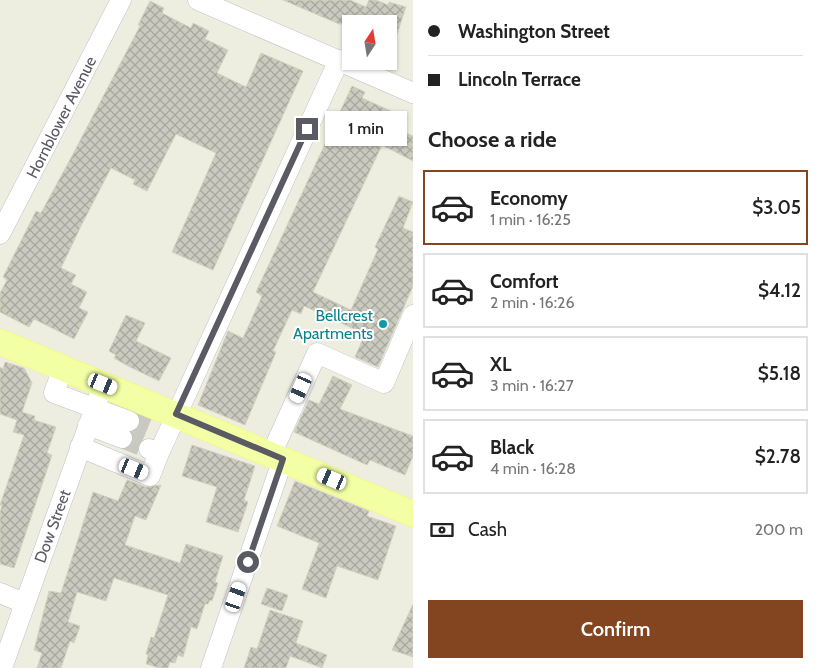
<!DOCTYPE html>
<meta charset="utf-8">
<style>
body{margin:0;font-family:Cabin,sans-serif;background:#f6f6f6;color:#222;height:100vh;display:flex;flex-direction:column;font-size:19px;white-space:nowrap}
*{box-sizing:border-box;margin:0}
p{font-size:16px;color:#767676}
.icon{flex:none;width:28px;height:28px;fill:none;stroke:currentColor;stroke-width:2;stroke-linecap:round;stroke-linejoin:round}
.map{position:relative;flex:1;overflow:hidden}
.panel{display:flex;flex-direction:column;background:#fff;width:405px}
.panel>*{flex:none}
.guide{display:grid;align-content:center;height:110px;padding:0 15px;background:#fff}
.needle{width:32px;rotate:12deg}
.fabs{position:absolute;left:342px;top:15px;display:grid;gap:10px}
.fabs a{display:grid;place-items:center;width:55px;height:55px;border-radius:0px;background:#fff;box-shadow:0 1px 4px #0004;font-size:25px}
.end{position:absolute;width:22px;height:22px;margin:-11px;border:6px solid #595a63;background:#fff;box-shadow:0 0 0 2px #fff}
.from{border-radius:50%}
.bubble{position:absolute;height:35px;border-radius:0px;background:#fff;box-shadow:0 1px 4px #0004;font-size:16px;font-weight:600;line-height:35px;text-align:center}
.car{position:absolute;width:15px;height:30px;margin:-15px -8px;border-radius:6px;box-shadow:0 0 4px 1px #0007;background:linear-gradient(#fff 24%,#345 0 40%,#fff 0 76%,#345 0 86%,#fff 0)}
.guide b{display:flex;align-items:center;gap:18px;height:48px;font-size:19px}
.guide b+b{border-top:1px solid #e0e0e0}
.guide i{width:12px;height:12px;background:#222}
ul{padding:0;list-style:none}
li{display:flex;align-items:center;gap:15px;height:75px;margin:0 10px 8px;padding:0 5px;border:2px solid #e0e0e0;border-radius:0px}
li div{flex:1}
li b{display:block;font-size:19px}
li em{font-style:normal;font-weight:600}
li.current{border-color:#824520}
li>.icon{width:45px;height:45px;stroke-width:1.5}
h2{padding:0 15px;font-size:22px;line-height:60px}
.pay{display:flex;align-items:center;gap:12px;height:55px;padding:0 15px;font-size:19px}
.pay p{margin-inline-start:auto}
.action{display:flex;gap:10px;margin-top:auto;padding:10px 15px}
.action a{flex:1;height:58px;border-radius:0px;background:#824520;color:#fff;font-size:20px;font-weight:600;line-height:58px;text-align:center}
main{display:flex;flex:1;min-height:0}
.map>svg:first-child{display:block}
.building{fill:url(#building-cross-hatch);stroke:#d3d3be}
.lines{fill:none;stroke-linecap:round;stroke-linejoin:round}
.minor-tunnel{stroke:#c8c9c1;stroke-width:20;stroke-dasharray:20 10;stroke-linecap:butt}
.minor-casing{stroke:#bfc0c8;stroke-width:21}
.major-casing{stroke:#f9fd4a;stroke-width:26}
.minor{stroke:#fff;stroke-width:20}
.major{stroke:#f2ffa4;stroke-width:25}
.route{stroke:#595a63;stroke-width:6}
.culture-dot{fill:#0f9aa8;stroke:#fff;stroke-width:2}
.labels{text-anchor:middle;stroke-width:4;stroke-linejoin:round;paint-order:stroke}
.street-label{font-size:16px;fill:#595a63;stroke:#fff}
.culture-label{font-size:16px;fill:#0d838f;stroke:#fff;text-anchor:end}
</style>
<main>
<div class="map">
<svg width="413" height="668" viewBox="0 0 413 668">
<defs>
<pattern id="building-cross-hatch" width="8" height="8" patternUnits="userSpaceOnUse" patternTransform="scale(1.25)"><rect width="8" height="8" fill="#cbcabf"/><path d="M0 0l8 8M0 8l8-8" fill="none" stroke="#a8a79f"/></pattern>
</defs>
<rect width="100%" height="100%" fill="#edeee0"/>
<path class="building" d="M283 0H350L366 7 369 0H376L388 5 389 2 406 7 391 52H389V24H339Z
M150 1 164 8 162 13 191 28 193 23 209 31 205 39 228 50 217 73 246 87 261 53 303 71 213 270 172 252 216 153 176 134 147 191 133 184 135 180 111 168 82 224 61 268 76 275 71 284 87 292 79 308 88 312 74 339 34 319 29 327 0 312V293L7 280 3 277 36 211 41 213 72 156 140 26 138 25Z
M352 86 365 92 362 98 391 111 385 124 413 136V161L382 145 313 292 351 310 378 249 375 247 399 196 413 202 403 228 413 232V286L378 367 355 357 365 334 304 306 301 314 292 310 273 351 276 352 245 425 198 405 228 331 243 338 262 296 256 292Z
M126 315 145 323 136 341 171 358 159 381 128 366 114 358 116 355 109 351Z
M5 362 24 368 32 383 22 412 35 416 34 420 56 427 47 453 52 455 14 568 0 564V512L2 506 0 505 24 435 13 432 17 420 0 414V367L3 369Z
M333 376 352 385 340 409 413 436V456L405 475 370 460 367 465 294 432 309 400 319 404Z
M192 445 255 466 244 500 248 502 238 532 206 522 217 487 182 476Z
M127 480 146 487 161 485 146 520 135 516 125 545 180 563 186 544 223 556 215 582 218 583 212 601 210 600 208 604H205L197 629 191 627 183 657 178 655 175 663 170 662 168 668H160L146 664 148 655 146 654 151 637 154 638 168 595 114 578 106 601 77 592 68 622 80 626 74 643 70 641 61 668H37L42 653 34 650 49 591 61 593 93 492 118 501Z
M295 481 369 511 367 516 396 526 378 580 337 566 326 598 302 589 319 543 277 526Z
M267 588 288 595 282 611 261 604Z
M413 604V657L392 650Z
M270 610 303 621 296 643 327 655 322 668 290 656 286 668H244L251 647 257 649Z"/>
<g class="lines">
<path class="minor-tunnel" d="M129 421 156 432
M122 438 149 449"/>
<g class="minor-casing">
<path id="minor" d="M198 0 413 93
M0 234 121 0
M63 368 54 393 129 421
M88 425 122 438
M80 447 150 476 159 453
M149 449 159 453 339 60
M271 455 317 353 384 383 413 315
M0 593 24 603
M2 668 103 385
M211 668 283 459"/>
</g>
<g class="major-casing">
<path id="major" d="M0 342 413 514"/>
</g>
<use href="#minor" class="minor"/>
<use href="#major" class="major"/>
</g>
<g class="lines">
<path class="route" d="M248 562 283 459 176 414 307 129"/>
</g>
<circle class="culture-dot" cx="383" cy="324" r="5"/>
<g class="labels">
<g class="street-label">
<text transform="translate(61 117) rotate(-63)" y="6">Hornblower Avenue</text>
<text transform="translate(52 526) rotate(-70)" y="6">Dow Street</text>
</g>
<g class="culture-label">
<text x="373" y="321">Bellcrest<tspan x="373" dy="18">Apartments</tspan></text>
</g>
</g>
</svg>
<div class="fabs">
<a><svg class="needle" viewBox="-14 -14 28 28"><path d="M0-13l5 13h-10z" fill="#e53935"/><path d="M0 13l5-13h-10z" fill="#767676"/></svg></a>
</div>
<i class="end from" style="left:248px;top:562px"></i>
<i class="end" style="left:307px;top:129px"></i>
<div class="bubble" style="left:325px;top:111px;width:82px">1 min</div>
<i class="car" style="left:103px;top:384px;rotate:112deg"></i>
<i class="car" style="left:301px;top:388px;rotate:204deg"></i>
<i class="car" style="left:134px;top:469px;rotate:112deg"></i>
<i class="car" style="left:332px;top:479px;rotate:293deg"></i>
<i class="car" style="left:236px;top:597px;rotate:19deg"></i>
</div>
<section class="panel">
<div class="guide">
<b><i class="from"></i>Washington Street</b>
<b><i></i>Lincoln Terrace</b>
</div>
<h2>Choose a ride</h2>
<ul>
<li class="current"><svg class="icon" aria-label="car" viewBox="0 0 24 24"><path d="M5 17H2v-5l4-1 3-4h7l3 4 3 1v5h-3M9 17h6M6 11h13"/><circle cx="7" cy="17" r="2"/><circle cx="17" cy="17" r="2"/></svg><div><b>Economy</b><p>1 min · 16:25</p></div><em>$3.05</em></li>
<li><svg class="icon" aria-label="car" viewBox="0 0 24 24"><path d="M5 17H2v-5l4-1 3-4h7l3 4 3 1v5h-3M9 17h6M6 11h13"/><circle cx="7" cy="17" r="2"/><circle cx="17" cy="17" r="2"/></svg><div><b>Comfort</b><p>2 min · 16:26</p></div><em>$4.12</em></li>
<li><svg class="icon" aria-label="car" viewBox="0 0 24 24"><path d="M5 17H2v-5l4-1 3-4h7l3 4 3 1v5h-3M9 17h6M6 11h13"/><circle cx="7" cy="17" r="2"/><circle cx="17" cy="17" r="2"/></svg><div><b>XL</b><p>3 min · 16:27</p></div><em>$5.18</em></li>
<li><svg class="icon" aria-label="car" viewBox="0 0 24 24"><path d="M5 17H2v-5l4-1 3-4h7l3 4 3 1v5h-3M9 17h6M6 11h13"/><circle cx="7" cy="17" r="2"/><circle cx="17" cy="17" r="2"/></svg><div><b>Black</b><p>4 min · 16:28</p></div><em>$2.78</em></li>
</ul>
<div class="pay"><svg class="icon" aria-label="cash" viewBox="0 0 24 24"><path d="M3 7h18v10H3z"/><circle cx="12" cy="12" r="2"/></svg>Cash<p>200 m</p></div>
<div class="action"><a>Confirm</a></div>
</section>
</main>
